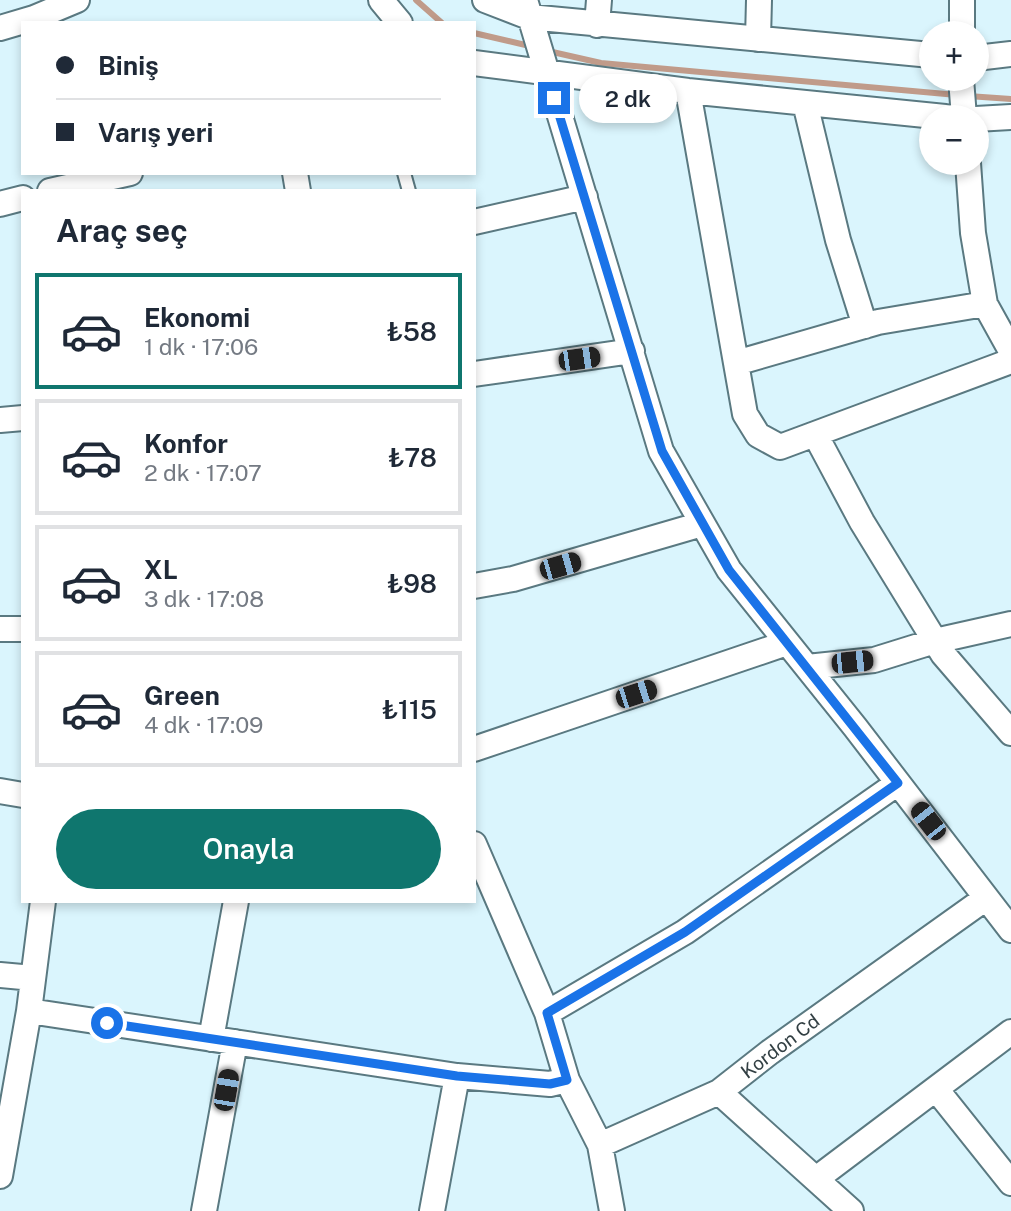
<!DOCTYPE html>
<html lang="tr">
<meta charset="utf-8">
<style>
body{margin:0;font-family:"Public Sans",sans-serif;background:#f2f2f3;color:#1f2937;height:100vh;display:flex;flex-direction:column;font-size:26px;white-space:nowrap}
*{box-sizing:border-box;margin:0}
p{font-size:23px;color:#747a83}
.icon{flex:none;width:38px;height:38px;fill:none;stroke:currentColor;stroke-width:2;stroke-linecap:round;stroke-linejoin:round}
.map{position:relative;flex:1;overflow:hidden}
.details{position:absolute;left:21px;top:189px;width:455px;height:714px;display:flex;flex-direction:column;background:#fff;border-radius:0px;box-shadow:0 4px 10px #0003}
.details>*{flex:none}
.guide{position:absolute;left:21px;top:21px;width:455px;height:154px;border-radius:0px;box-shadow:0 4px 10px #0003;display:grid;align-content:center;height:154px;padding:0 35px;background:#fff}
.buttons{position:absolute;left:919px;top:21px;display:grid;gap:14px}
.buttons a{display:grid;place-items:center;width:70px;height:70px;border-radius:50%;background:#fff;box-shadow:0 4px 10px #0003;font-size:35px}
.end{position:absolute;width:32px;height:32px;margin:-16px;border:9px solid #1a73e8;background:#fff;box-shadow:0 0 0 4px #fff}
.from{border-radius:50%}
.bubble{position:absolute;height:49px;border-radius:24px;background:#fff;box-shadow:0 4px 10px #0003;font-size:23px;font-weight:600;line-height:49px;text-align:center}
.car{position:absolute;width:21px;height:42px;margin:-21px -10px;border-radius:9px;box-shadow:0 0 5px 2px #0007;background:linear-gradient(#222 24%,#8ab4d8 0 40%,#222 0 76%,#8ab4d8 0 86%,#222 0)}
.guide b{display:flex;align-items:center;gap:24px;height:66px;font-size:26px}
.guide b+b{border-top:2px solid #e0e1e3}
.guide i{width:18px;height:18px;background:#1f2937}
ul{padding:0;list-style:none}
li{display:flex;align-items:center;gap:21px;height:116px;margin:0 14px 10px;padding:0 21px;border:4px solid #e0e1e3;border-radius:0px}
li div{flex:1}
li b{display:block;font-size:26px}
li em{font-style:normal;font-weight:600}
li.current{border-color:#0f766e}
li>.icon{width:63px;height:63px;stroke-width:1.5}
h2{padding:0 35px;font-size:32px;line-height:84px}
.action{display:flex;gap:14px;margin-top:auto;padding:14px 35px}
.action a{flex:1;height:80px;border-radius:42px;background:#0f766e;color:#fff;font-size:28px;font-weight:600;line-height:80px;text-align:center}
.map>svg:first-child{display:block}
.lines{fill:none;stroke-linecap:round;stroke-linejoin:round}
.stream{stroke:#c09b8a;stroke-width:6}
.service-casing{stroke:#5a7981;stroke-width:16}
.minor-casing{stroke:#5a7981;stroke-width:28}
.service{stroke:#fff;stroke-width:12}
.minor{stroke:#fff;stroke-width:24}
.route{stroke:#1a73e8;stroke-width:9}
.labels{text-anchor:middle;stroke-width:7;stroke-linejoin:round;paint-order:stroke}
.street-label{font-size:19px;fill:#323f43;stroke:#fff}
</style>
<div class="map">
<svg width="1011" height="1211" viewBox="0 0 1011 1211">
<rect width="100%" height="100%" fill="#daf5fd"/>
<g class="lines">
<path class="stream" d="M416 0 442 23
M474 33 534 47
M548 51 601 63 957 95
M968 96 1011 99"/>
<g class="service-casing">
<path id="service" d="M404 173 409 191"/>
</g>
<g class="minor-casing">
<path id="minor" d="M381 0 400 23
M485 0 529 17 931 55
M525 0 661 451 729 570 855 727 1011 930
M597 25 599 0
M0 28 34 18 77 0
M962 33V0
M758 39 759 0
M976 58 1011 54
M474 63 688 91 945 117
M961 79 964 117
M688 91 745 414 758 435 780 447 1011 361
M805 103 838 240 865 326
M976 119 1011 117
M968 163 973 233 985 304 1011 351
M295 173 298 191
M50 191 130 173
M0 204 23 198
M474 222 585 197
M736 363 878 322 985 304
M474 374 632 351
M0 420 23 418
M815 434 862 522 943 654 1011 733
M474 586 513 579 702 524
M0 629H23
M807 667 874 660 935 641 1011 624
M474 749 787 643
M0 791 23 795
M474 844 547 1013 567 1080 600 1145 612 1211
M0 975 33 978
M29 1011 457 1076 550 1084 567 1080
M547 1013 685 932 898 783
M211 1039 236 901
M936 1089 1011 1183
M600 1145 719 1092
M0 1176 29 1011 43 901
M816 1179 1011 1032
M204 1211 235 1042
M432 1211 457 1076
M851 1211 719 1092 770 1052 986 898"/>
</g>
<use href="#service" class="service"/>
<use href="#minor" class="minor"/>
</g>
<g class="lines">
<path class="route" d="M107 1023 457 1076 550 1084 567 1080 547 1013 685 932 898 783 729 570 662 451 554 98"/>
</g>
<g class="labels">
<g class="street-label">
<text transform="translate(780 1046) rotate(-37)" y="7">Kordon Cd</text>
</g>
</g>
</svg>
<div class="buttons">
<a>+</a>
<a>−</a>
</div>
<i class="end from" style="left:107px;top:1023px"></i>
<i class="end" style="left:554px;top:98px"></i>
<div class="bubble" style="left:579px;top:74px;width:98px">2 dk</div>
<i class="car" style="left:579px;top:359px;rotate:82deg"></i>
<i class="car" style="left:560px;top:566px;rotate:74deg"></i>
<i class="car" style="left:852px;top:662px;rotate:84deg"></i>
<i class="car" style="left:636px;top:694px;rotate:72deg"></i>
<i class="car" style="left:928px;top:821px;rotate:322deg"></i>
<i class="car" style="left:226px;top:1090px;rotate:10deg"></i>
<div class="guide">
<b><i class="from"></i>Biniş</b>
<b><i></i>Varış yeri</b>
</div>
<section class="details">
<h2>Araç seç</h2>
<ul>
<li class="current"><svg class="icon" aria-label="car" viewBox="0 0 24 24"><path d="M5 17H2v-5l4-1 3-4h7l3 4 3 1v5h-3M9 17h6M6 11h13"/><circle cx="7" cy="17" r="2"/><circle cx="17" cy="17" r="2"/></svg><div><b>Ekonomi</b><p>1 dk · 17:06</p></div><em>₺58</em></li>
<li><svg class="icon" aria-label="car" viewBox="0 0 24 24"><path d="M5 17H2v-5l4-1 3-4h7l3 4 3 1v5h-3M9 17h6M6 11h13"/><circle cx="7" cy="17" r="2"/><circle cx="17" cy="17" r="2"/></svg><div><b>Konfor</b><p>2 dk · 17:07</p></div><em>₺78</em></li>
<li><svg class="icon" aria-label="car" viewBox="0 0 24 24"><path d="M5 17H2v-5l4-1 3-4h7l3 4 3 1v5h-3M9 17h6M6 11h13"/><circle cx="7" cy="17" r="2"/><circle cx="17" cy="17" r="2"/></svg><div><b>XL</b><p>3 dk · 17:08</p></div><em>₺98</em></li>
<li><svg class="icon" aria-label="car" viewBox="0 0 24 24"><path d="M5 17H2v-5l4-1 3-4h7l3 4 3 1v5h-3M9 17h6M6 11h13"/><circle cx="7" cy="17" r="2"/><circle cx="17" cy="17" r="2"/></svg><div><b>Green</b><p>4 dk · 17:09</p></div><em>₺115</em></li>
</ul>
<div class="action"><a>Onayla</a></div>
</section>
</div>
